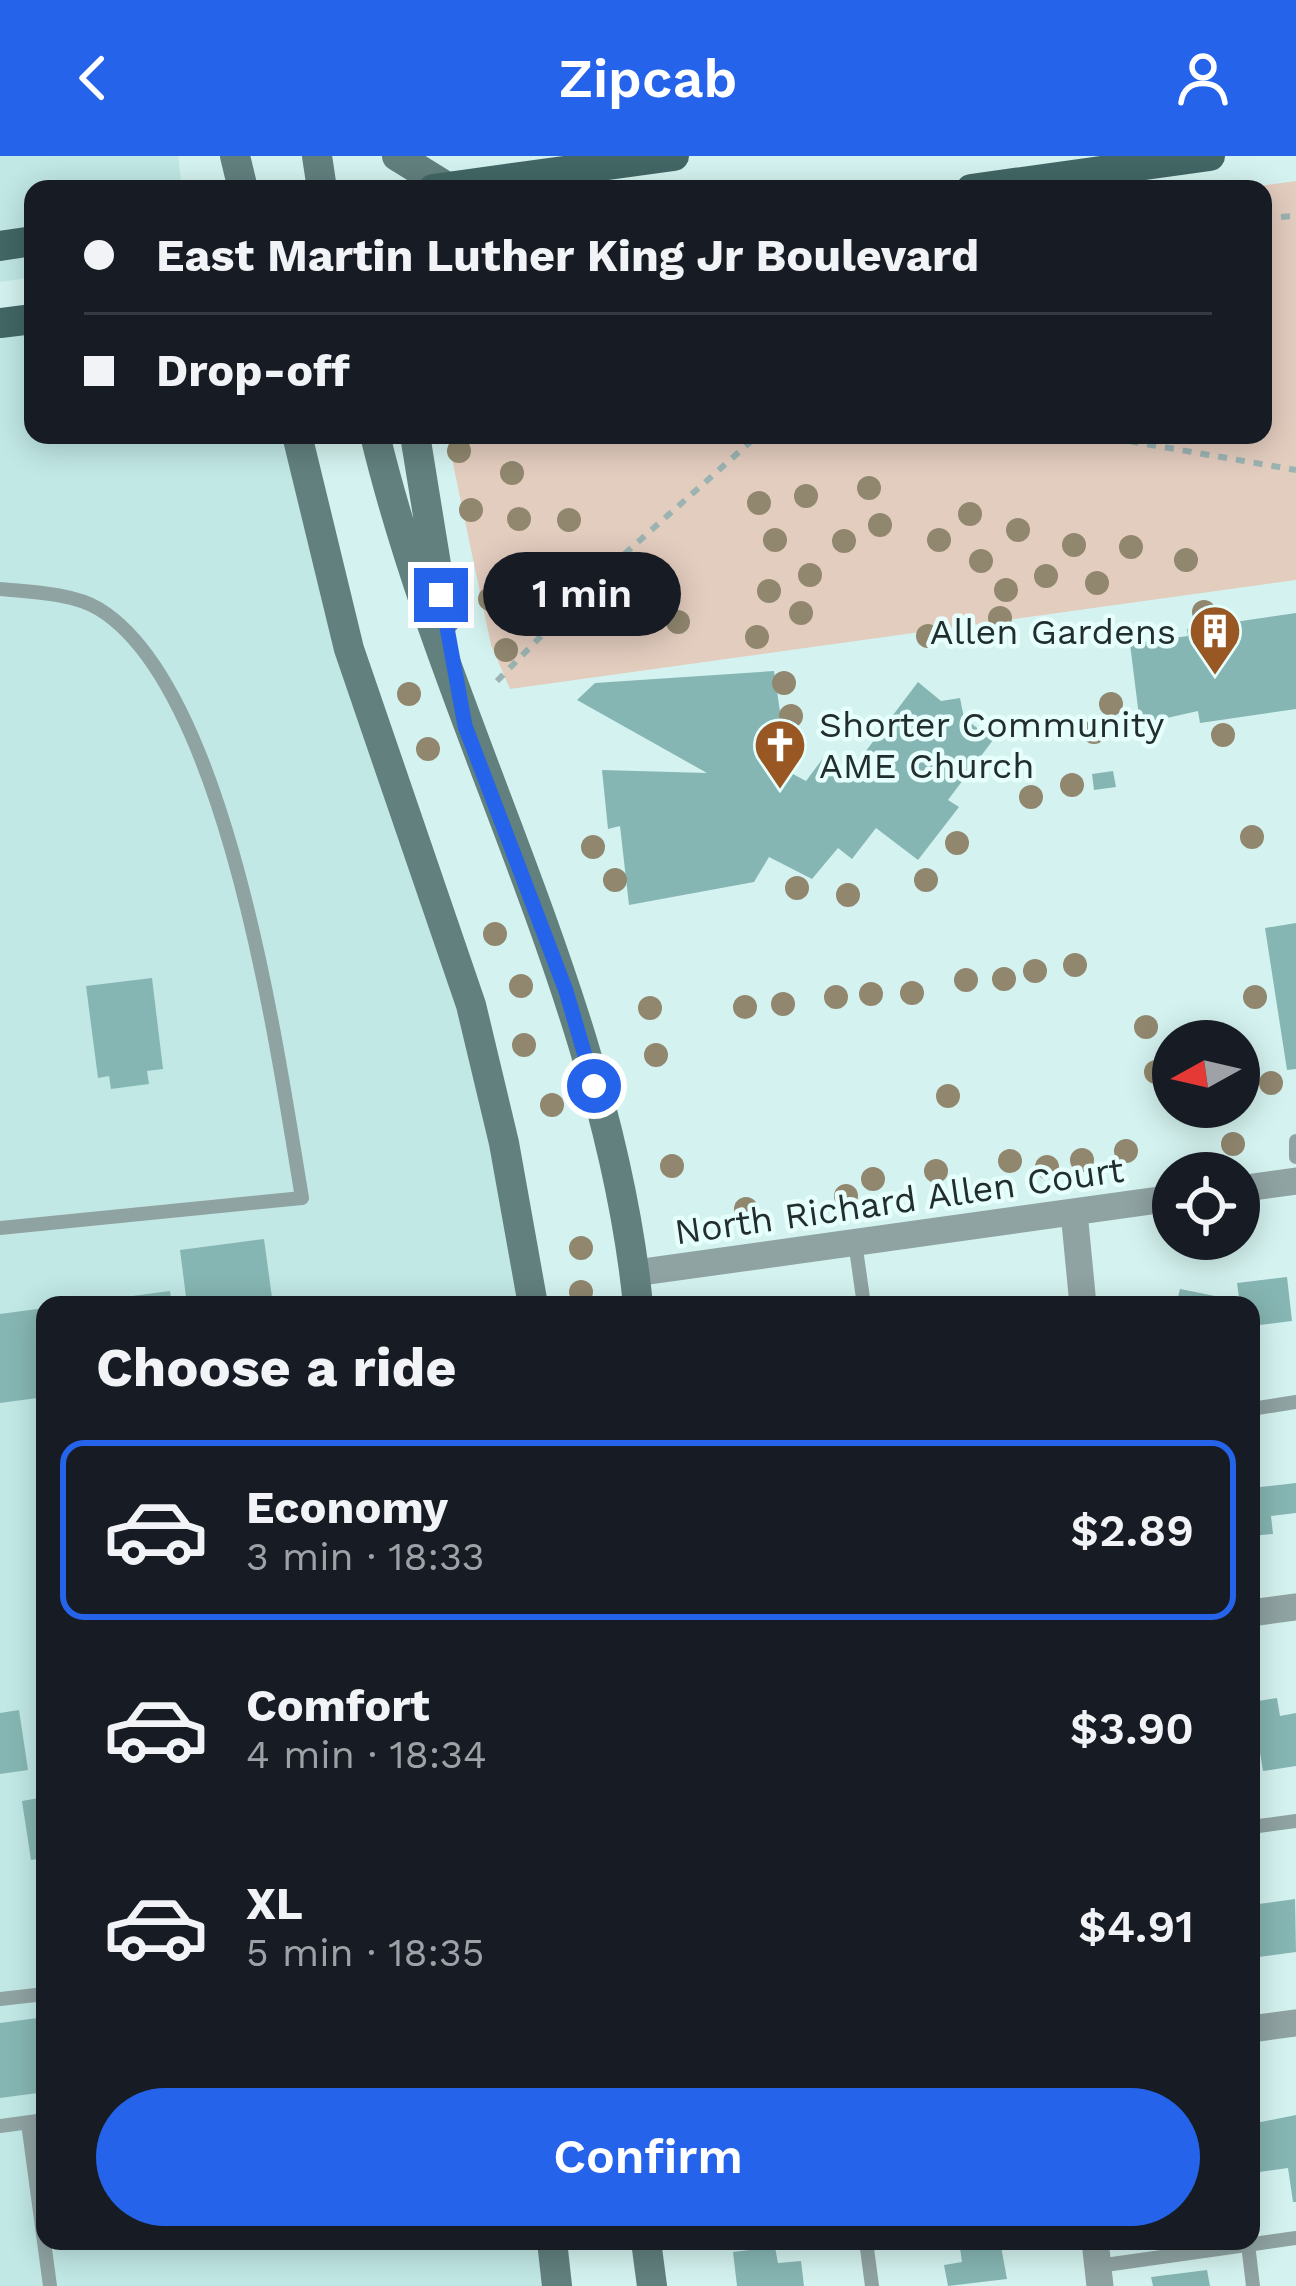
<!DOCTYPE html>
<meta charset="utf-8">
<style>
body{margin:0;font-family:"Work Sans",sans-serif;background:#20242c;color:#f1f3f6;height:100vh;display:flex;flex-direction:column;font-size:45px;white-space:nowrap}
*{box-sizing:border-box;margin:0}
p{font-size:39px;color:#9ea1a6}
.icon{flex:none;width:66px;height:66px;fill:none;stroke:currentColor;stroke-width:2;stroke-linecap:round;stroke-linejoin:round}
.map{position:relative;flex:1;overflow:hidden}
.details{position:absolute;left:36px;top:1140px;width:1224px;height:954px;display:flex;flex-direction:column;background:#171b24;border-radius:24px;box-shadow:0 6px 30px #0003}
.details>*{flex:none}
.guide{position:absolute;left:24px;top:24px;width:1248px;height:264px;border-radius:24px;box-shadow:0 6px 30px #0003;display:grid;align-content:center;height:264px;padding:0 60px;background:#171b24}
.needle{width:78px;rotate:262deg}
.fabs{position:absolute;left:1152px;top:864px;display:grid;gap:24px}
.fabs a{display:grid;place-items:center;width:108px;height:108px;border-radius:50%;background:#171b24;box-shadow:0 6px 30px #0003;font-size:60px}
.end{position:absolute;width:54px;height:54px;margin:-27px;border:15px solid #2563eb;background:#fff;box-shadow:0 0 0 6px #fff}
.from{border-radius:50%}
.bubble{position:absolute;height:84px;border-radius:42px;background:#171b24;box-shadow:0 6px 30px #0003;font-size:39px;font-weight:600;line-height:84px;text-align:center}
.guide b{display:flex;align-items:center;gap:42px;height:114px;font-size:45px}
.guide b+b{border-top:3px solid #363941}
.guide i{width:30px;height:30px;background:#f1f3f6}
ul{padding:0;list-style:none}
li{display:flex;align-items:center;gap:36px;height:180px;margin:0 24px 18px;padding:0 36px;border:6px solid transparent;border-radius:24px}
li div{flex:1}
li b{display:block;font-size:45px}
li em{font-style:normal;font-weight:600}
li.active{border-color:#2563eb}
li>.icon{width:108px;height:108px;stroke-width:1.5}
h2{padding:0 60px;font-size:54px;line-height:144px}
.primary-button{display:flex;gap:24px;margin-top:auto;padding:24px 60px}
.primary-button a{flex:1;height:138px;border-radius:72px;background:#2563eb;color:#fff;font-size:48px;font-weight:600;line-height:138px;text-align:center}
header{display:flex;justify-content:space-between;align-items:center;height:156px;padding:0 60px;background:#2563eb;color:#fff;font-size:54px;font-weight:600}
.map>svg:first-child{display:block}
.built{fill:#c1e8e5}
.green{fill:#e3cdbf}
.building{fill:#86b6b3}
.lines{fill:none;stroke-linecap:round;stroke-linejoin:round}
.path{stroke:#9bb4b2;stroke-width:6;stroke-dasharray:9 9;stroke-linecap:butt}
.service{stroke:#8fa3a2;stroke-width:14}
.minor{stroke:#8fa3a2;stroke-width:27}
.secondary{stroke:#62807e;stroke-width:30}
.primary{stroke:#426765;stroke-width:30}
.tree{fill:#91876f}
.route{stroke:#2563eb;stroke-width:15}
.labels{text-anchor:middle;stroke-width:9;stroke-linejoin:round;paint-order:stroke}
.poi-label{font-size:36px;fill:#222e2d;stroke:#e6fffd;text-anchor:end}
.street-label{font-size:36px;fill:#222e2d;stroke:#e6fffd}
</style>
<header><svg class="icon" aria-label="back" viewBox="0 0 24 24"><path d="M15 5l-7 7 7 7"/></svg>Zipcab<svg class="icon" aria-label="person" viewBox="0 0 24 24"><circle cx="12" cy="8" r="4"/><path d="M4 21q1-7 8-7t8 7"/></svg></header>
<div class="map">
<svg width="1296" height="2130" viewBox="0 0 1296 2130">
<rect width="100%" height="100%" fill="#d4f3f0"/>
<path class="built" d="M0 0H178L182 33H33V121L0 126Z
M33 163V279H297L413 671 533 1149H45V2085H552L557 2130H0V167Z"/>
<path class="green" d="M1296 25V424L510 533 491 489 447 279H1263V33H1237Z"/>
<path class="building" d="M1296 457V553L1200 567 1198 555 1140 568 1130 488 1188 480 1187 473Z
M774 515 789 616 806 625 824 601 847 620 918 526 941 545 960 542 964 562 993 584 948 644 959 651 918 704 876 672 852 703 838 692 812 723 769 701 754 726 629 749 620 670 608 673 602 614 707 617 577 544 595 527Z
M1113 615 1116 631 1094 634 1092 618Z
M1296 767V913L1287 914 1265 772Z
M152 822 163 913 147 915 149 928 111 933 109 920 98 922 86 830Z
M264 1083 273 1149H187L180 1094Z
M1287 1121 1292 1165 1251 1170V1149H1240L1237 1127Z
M1180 1133 1220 1141 1219 1149H1176Z
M170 1135 172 1149H87V1146Z
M45 1152V1241L0 1247V1158Z
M1296 1327V1357L1271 1360 1273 1378 1251 1380V1332Z
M1277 1542 1280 1560 1296 1557V1610L1263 1615 1252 1546Z
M19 1554 28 1614 0 1618V1557Z
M45 1641V1702L31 1704 22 1645Z
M1295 1743 1296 1796 1251 1802V1749Z
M45 1861V1936L0 1942V1867Z
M1296 1959V2046H1293L1288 2012 1251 2017V1968Z
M959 2085H1000L1007 2123 948 2130 944 2109 962 2106Z
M775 2091 778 2107 801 2105 804 2130H737L733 2096Z
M1207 2114 1210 2130H1153L1151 2121Z"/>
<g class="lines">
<path class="path" d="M1263 62 1296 60
M1094 279 1296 314
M497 525 601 419 758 279"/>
<path class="service" d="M0 433C30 436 72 437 99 453 228 532 278 899 302 1042L0 1072
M1296 985V1001
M855 1086 864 1149
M1251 1253 1296 1246
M1251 1671 1296 1665
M0 1843 45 1838
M28 1967 50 2130
M0 1970 45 1964
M866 2085 872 2130
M1248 2088 1253 2130
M1098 2110 1296 2082"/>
<path class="minor" d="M1239 1033 1296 1025
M1074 1056 1083 1149
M635 1117 1173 1042
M1251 1457 1296 1451
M1251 1873 1296 1867
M1095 2085 1100 2130"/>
<path class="secondary" d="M235 0 243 33
M317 0 322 33
M397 0 447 31
M297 279 349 493 471 849 504 987 533 1149
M375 279C446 573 608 845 638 1149
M415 279 445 464
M552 2085 557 2130
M646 2085 652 2130"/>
<path class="primary" d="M433 33 674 0
M971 33 1210 0
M0 90 33 85
M0 167 33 163"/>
</g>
<g class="tree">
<circle cx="459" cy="295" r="12"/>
<circle cx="512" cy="317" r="12"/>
<circle cx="869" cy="332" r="12"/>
<circle cx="806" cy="340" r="12"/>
<circle cx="759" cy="347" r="12"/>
<circle cx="471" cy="354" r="12"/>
<circle cx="970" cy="358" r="12"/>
<circle cx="519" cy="363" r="12"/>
<circle cx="569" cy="364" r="12"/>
<circle cx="880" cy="369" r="12"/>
<circle cx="1018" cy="374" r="12"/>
<circle cx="775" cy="384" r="12"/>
<circle cx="939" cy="384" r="12"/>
<circle cx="844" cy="385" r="12"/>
<circle cx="1074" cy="389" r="12"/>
<circle cx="1131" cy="391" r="12"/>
<circle cx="1186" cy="404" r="12"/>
<circle cx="981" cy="405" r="12"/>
<circle cx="810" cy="419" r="12"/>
<circle cx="1046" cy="420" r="12"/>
<circle cx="1097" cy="427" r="12"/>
<circle cx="1006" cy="434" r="12"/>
<circle cx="769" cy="435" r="12"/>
<circle cx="645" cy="442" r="12"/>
<circle cx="490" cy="443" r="12"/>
<circle cx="535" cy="449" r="12"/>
<circle cx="1204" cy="456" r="12"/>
<circle cx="801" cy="457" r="12"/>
<circle cx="1000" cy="462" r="12"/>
<circle cx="678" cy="466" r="12"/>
<circle cx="928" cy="480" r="12"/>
<circle cx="757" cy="481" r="12"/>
<circle cx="506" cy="494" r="12"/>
<circle cx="784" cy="527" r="12"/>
<circle cx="409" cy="538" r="12"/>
<circle cx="1111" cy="548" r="12"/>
<circle cx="791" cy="560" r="12"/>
<circle cx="1094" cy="576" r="12"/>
<circle cx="1223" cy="579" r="12"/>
<circle cx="428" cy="593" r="12"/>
<circle cx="1072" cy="629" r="12"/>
<circle cx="1031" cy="641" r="12"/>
<circle cx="1252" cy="681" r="12"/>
<circle cx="957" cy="687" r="12"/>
<circle cx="593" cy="691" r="12"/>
<circle cx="615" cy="724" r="12"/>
<circle cx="926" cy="724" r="12"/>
<circle cx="797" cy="732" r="12"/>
<circle cx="848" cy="739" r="12"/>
<circle cx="495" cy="778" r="12"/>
<circle cx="1075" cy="809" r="12"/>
<circle cx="1035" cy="815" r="12"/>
<circle cx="1004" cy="823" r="12"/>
<circle cx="966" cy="824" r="12"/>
<circle cx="521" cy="830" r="12"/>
<circle cx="912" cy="837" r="12"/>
<circle cx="871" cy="838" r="12"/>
<circle cx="836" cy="841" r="12"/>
<circle cx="1255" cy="841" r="12"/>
<circle cx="783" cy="848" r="12"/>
<circle cx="745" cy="851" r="12"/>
<circle cx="650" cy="852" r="12"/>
<circle cx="1146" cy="871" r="12"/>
<circle cx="524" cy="889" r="12"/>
<circle cx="656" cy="899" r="12"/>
<circle cx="1156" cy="916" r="12"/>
<circle cx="1271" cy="927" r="12"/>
<circle cx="948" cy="940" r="12"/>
<circle cx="552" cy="949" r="12"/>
<circle cx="1233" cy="988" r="12"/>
<circle cx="1126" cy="995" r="12"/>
<circle cx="1082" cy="1004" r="12"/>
<circle cx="1010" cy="1005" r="12"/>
<circle cx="672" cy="1010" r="12"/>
<circle cx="1047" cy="1011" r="12"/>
<circle cx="936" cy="1015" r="12"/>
<circle cx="873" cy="1023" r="12"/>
<circle cx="846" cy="1040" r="12"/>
<circle cx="746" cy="1053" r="12"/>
<circle cx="581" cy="1092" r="12"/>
<circle cx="581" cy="1136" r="12"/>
</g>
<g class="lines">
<path class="route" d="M441 439 465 570 566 835 594 930"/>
</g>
<defs>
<g id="building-pin" transform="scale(2.7)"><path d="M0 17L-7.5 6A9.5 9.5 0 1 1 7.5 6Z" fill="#995823" stroke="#e6fffd"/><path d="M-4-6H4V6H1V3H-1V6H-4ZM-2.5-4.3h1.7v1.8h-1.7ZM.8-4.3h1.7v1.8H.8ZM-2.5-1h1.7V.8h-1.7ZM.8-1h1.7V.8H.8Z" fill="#fff"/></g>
<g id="church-pin" transform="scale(2.7)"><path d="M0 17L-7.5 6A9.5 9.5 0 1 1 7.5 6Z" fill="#995823" stroke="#e6fffd"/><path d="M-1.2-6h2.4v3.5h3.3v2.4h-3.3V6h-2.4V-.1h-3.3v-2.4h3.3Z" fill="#fff"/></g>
</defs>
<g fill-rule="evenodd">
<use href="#building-pin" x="1215" y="475"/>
<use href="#church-pin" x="780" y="589"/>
</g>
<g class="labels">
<g class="poi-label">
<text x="1176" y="488">Allen Gardens</text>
<text x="819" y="581" text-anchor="start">Shorter Community<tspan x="819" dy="41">AME Church</tspan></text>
</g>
<g class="street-label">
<text transform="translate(899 1044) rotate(-8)" y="13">North Richard Allen Court</text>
</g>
</g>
</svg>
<div class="fabs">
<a><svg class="needle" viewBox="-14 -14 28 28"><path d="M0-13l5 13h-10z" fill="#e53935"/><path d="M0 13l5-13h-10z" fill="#9ea1a6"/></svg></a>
<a><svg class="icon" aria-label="locate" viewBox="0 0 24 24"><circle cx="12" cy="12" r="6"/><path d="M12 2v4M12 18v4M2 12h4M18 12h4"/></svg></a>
</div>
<i class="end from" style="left:594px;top:930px"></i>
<i class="end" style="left:441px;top:439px"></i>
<div class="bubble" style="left:483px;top:396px;width:198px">1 min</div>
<div class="guide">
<b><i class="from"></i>East Martin Luther King Jr Boulevard</b>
<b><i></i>Drop-off</b>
</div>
<section class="details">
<h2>Choose a ride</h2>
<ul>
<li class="active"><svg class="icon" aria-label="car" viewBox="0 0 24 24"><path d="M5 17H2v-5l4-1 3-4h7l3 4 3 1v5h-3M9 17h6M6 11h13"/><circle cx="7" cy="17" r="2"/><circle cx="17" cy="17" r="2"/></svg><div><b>Economy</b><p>3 min · 18:33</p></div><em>$2.89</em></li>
<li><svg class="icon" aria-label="car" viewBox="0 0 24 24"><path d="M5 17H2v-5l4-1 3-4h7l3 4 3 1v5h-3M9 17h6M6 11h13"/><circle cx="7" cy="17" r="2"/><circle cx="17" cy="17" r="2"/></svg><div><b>Comfort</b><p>4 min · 18:34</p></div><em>$3.90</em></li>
<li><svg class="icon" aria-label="car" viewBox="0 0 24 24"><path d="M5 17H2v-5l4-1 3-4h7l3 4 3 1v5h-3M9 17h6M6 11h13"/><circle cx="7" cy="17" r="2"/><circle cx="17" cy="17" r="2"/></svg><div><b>XL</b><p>5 min · 18:35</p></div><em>$4.91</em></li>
</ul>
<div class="primary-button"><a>Confirm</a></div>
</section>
</div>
